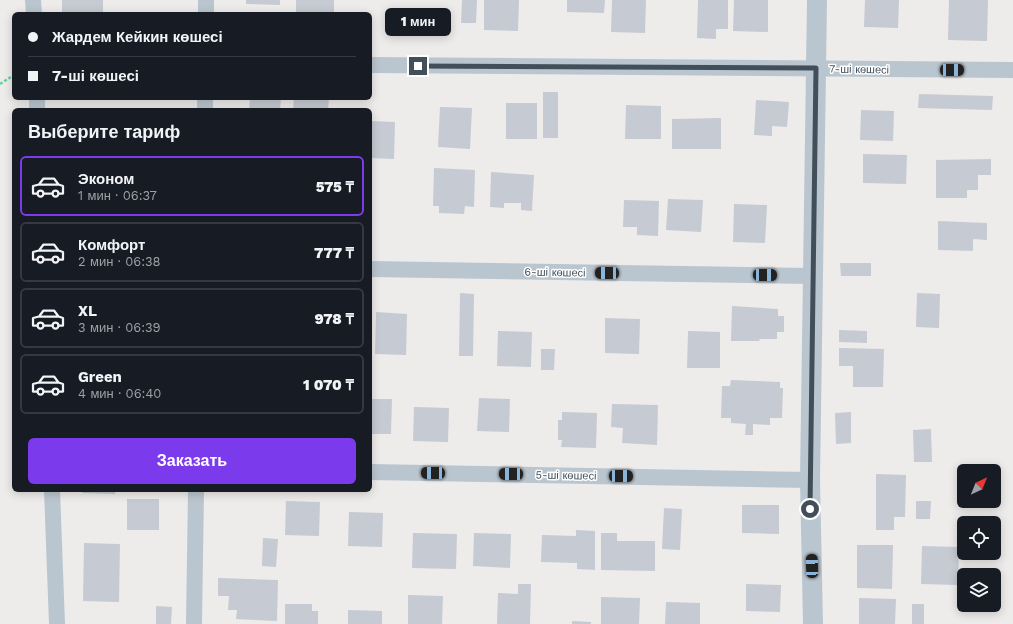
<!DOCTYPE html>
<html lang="ru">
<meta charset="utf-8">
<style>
body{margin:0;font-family:"Work Sans",sans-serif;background:#242831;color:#f1f3f6;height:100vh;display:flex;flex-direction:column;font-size:15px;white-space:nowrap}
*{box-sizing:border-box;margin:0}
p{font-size:13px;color:#9ea1a6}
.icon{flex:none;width:22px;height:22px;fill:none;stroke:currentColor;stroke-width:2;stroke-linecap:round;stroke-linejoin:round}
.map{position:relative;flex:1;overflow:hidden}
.drawer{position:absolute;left:12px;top:108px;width:360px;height:384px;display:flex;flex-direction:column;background:#171b24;border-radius:6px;box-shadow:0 2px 10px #0003}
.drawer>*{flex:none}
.guide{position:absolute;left:12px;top:12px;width:360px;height:88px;border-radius:6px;box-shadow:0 2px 10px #0003;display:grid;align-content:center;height:88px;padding:0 16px;background:#171b24}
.needle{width:26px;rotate:43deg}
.controls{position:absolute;left:957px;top:464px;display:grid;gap:8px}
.controls a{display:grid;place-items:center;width:44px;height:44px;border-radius:6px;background:#171b24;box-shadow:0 2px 10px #0003;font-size:20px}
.end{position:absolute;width:18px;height:18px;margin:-9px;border:5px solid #424f5a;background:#fff;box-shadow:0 0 0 2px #fff}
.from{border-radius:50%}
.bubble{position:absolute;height:28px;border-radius:6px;background:#171b24;box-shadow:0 2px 10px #0003;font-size:13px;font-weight:800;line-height:28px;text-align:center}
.car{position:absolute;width:12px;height:24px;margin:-12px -6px;border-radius:5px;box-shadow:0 0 3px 1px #0007;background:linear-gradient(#222 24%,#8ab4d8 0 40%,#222 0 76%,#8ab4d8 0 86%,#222 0)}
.guide b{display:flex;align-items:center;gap:14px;height:38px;font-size:15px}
.guide b+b{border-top:1px solid #363941}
.guide i{width:10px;height:10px;background:#f1f3f6}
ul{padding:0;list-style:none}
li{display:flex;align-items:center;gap:12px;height:60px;margin:0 8px 6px;padding:0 8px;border:2px solid #363941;border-radius:6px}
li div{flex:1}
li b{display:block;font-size:15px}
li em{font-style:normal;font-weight:800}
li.selected{border-color:#7c3aed}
li>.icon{width:36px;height:36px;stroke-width:1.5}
h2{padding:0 16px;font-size:18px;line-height:48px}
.primary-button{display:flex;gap:8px;margin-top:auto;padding:8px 16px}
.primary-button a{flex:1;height:46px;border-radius:6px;background:#7c3aed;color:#fff;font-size:16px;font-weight:800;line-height:46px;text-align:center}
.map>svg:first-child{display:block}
.building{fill:#c6cad2}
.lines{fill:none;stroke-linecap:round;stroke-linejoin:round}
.path{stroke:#69d29d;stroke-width:2.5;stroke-dasharray:3 2;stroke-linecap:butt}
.minor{stroke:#bac6cf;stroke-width:16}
.tertiary{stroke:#bac6cf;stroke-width:20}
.route{stroke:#424f5a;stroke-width:5}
.labels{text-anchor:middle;stroke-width:3;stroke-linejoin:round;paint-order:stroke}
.street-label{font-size:11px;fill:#424f5a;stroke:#fff}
</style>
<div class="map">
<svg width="1013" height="624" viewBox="0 0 1013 624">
<rect width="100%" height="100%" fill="#eeebeb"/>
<path class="building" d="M62 0H103V14H62Z
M246 0H280V5L246 4Z
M296 0H334V14H296Z
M462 0H477L476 23H461Z
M484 0H519L518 31 484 30Z
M567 0H605L604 13 567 12Z
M612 0H646L645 33 611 32Z
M698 0H728V29H716V39L697 38Z
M734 0H768V32L733 31Z
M865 0H899L898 28 864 27Z
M949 0H988L987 41 948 40Z
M543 92H558V138H543Z
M919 94 993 96 992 110 918 108Z
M250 98H281L280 110H249Z
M294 98H329L328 110H293Z
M756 100 789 102 787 127 772 126V136L754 135Z
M506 103H537V139H506Z
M626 105 661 106V139H625Z
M440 107 472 108 470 149 438 147Z
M861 110 894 111 893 141 860 140Z
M721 118V149H672V119Z
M370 121 395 122 394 159 370 158Z
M863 154 907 155 906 184 863 183Z
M991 159V175H978V190H967V198H936V160Z
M434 168 475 170 474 207 465 206 464 214 439 213V206H433Z
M491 172 534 175 532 211 521 210V203H504V208L490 207Z
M668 199 703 200 701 232 666 230Z
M624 200 659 201 658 236 637 235V227H623Z
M734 204 767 205 765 243 733 242Z
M938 221 987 223V240L973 239V251L938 250Z
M840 263H871V276H841Z
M460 293 474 294 473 356H459Z
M917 293 940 294 939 328 916 327Z
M732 306 778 309V316H784V332H777V339H759L760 341H731Z
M376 312 407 314 406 355 375 354Z
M605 318 640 319 639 354 605 353Z
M839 330 867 331V343L839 342Z
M498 331 532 332 531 367 497 366Z
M688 331 720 332V368H687Z
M839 348 884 349 883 387H853V366H839Z
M541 349H555L554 370H541Z
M731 380 780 382V388H783L782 418H770V425L753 424V435H745L746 424 731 423V418H721L722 386H730Z
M479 398 510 399 509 432 477 431Z
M370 399H392L391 434H370Z
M612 404 658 405 657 445 622 443 623 428 611 427Z
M414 407 449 408 448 442 413 441Z
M562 412 597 413 596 448 561 447 562 440H558V420H562Z
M851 412V443L836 444 835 413Z
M931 429 932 462H914L913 430Z
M876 474 906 475 905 517H894V530H876Z
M82 490H115V494L82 493Z
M127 499H159V530H127Z
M286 501 320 502 319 536 285 535Z
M916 501H931L930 519H916Z
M742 505H779V534L742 533Z
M664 508 682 509 680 550 662 549Z
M349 512 383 513 382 547 348 546Z
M576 530 595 531V570L577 569V563L541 562 542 535 576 536Z
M413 533 457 534 456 569 412 568Z
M474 533 511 534 510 568 473 566Z
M601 533H617V541H655V571L601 570Z
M263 538 278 539 276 567 262 566Z
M84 543 120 544 119 602 83 601Z
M857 545H893L892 589 857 588Z
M922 546 959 547 958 585 921 584Z
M218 578 278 580 277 621 236 619 237 610H228L229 596H218Z
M518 584H531L530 624H497L498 593 518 594Z
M746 584 781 585 780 612 746 611Z
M408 595 443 596 442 624H408Z
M601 597 640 598 639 624H601Z
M859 598 896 599 895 624H859Z
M666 602 700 603V624H665Z
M285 604H312V611H318V624H285Z
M912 604H924V624H912Z
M156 606 172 607 171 624H156Z
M348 610 382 611V624H348Z
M572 621 591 622V624H572Z"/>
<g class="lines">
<path class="path" d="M0 84 14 75"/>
<path class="minor" d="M33 0 34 14
M206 14V0
M370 65 1013 70
M37 98V110
M205 110V98
M370 269 813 276
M370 472 810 480
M52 490 57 624
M194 624 196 490"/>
<path class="tertiary" d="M813 624 810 480 817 0"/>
</g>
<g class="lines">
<path class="route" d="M418 66 816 68 810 509"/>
</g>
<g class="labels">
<g class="street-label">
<text transform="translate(859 69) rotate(1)" y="4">7-ші көшесі</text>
<text transform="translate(555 272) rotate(1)" y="4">6-ші көшесі</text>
<text transform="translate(566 475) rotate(1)" y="4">5-ші көшесі</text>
</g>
</g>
</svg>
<div class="controls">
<a><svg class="needle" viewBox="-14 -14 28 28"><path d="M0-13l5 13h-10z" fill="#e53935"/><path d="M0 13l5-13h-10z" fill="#9ea1a6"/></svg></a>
<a><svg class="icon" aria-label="locate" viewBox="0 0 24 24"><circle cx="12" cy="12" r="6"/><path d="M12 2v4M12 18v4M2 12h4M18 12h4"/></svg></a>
<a><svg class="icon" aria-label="layers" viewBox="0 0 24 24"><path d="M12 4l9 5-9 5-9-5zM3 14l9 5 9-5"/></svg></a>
</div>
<i class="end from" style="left:810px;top:509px"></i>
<i class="end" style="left:418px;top:66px"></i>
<div class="bubble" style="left:385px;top:8px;width:66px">1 мин</div>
<i class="car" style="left:952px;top:70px;rotate:90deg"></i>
<i class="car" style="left:607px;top:273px;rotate:271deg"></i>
<i class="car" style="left:765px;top:275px;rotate:91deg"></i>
<i class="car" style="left:433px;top:473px;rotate:271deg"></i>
<i class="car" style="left:511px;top:474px;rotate:271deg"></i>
<i class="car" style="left:621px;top:476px;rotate:91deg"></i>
<i class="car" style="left:812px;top:566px;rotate:358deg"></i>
<div class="guide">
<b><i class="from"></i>Жардем Кейкин көшесі</b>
<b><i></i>7-ші көшесі</b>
</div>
<section class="drawer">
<h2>Выберите тариф</h2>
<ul>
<li class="selected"><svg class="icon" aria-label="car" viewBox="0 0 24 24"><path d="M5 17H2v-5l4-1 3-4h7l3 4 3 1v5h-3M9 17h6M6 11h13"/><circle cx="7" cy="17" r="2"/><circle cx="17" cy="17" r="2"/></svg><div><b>Эконом</b><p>1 мин · 06:37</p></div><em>575 ₸</em></li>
<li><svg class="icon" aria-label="car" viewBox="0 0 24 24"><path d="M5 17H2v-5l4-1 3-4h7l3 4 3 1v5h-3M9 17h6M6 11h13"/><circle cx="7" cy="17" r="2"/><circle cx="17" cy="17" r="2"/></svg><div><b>Комфорт</b><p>2 мин · 06:38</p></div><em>777 ₸</em></li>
<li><svg class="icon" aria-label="car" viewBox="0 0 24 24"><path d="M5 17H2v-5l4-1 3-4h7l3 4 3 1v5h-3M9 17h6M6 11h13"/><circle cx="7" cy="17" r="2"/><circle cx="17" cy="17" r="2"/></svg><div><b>XL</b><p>3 мин · 06:39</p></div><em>978 ₸</em></li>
<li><svg class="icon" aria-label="car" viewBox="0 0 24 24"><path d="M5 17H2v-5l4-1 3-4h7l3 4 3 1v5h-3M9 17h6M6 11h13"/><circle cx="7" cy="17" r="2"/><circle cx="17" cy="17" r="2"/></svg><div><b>Green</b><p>4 мин · 06:40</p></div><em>1 070 ₸</em></li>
</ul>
<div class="primary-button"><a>Заказать</a></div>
</section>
</div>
